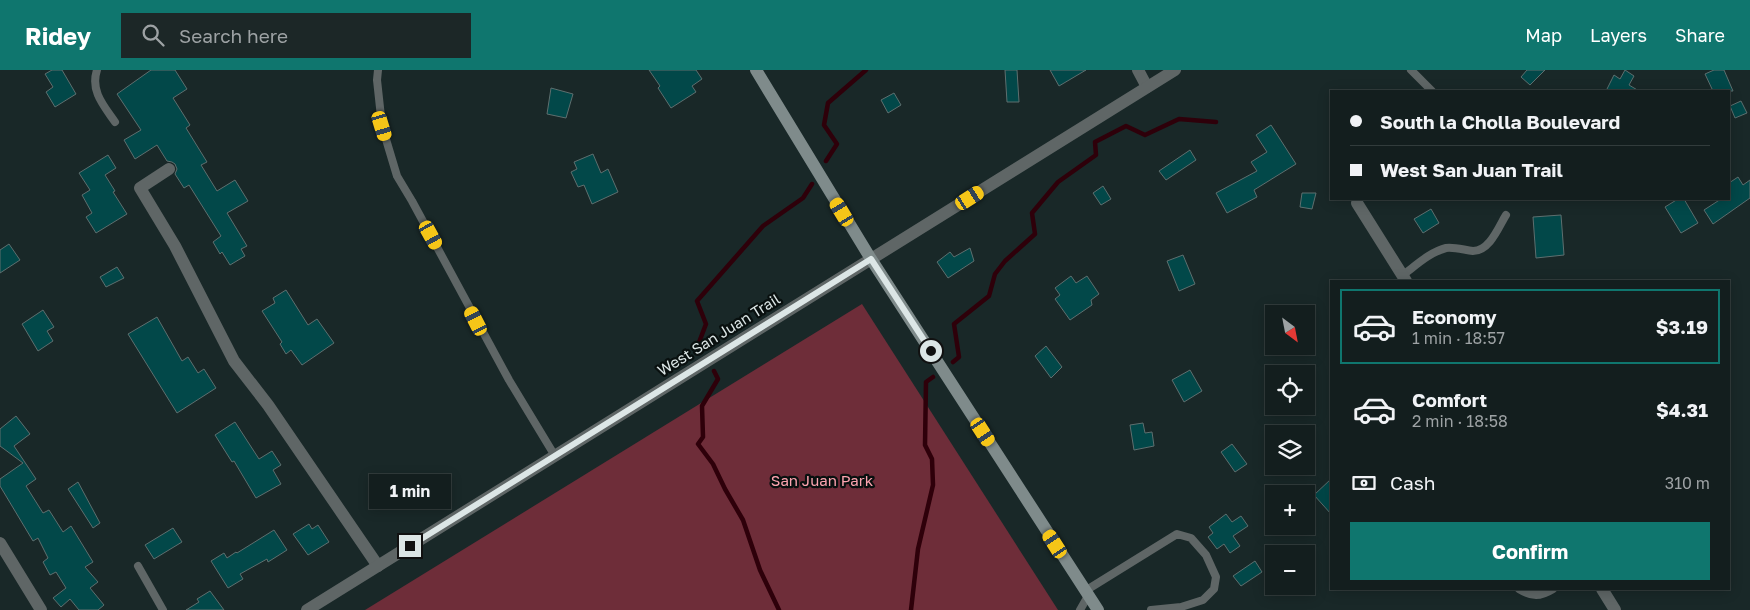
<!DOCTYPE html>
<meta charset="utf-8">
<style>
body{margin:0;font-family:"Golos Text",sans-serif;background:#1c2727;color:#f1f3f6;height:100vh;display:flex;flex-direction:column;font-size:19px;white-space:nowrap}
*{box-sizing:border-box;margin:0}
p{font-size:16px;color:#9da2a4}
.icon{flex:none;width:28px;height:28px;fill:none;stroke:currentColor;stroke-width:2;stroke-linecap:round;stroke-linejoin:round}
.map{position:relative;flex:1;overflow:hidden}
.side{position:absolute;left:1330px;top:210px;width:400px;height:310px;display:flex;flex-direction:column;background:#131e1e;border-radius:0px;box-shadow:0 2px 12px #0003,0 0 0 1px #323c3c}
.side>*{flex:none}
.top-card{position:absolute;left:1330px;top:20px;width:400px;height:110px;border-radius:0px;box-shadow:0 2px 12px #0003,0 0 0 1px #323c3c;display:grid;align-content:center;height:110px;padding:0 20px;background:#131e1e}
.needle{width:32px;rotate:148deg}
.buttons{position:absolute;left:1265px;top:235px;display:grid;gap:10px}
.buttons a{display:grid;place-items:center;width:50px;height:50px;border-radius:0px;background:#131e1e;box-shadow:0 2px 12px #0003,0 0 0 1px #323c3c;font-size:25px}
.end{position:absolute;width:22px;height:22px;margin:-11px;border:6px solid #dce6e6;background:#111;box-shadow:0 0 0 2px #111}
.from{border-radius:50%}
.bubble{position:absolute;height:35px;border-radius:0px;background:#131e1e;box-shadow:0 2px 12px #0003,0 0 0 1px #323c3c;font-size:16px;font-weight:700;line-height:35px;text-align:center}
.car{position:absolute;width:15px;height:30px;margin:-15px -8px;border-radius:6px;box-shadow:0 0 4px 1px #0007;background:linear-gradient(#f5c518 24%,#345 0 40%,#f5c518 0 76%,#345 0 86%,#f5c518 0)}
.top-card b{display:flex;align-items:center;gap:18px;height:48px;font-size:19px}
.top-card b+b{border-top:1px solid #323c3c}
.top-card i{width:12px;height:12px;background:#f1f3f6}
ul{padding:9px 0 0;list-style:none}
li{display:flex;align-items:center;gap:15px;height:75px;margin:0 10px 8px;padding:0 10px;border:2px solid transparent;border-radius:0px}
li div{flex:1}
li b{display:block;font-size:19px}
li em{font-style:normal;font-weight:700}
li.active{border-color:#0f766e}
li>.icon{width:45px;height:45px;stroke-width:1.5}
.pay{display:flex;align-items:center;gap:12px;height:55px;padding:0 20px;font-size:19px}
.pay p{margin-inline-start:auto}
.primary-button{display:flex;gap:10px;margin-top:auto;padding:10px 20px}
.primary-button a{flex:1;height:58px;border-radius:0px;background:#0f766e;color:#fff;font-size:20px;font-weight:700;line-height:58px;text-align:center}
header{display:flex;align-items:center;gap:30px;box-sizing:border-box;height:70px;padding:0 25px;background:#0f766e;color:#fff}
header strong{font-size:24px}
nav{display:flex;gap:28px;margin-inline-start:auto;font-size:18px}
.search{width:350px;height:45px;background:#1c2727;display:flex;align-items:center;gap:12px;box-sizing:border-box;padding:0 18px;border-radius:0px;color:#9da2a4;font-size:19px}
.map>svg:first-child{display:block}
.green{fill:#6e2d39}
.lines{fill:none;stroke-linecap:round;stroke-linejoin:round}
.stream{stroke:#2e000a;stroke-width:4.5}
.building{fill:#024849;stroke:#5e6f6f}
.service{stroke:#5f6666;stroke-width:8}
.minor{stroke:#5f6666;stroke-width:12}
.tertiary{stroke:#5f6666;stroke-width:12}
.secondary{stroke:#7f8b8b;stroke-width:12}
.route{stroke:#dce6e6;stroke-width:6}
.labels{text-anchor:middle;stroke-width:4.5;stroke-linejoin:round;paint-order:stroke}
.street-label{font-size:15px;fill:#dce6e6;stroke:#09100f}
.park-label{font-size:15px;fill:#fda4b0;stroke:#09100f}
</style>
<header>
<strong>Ridey</strong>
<div class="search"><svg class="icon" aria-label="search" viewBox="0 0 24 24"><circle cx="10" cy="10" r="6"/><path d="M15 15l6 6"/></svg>Search here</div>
<nav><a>Map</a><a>Layers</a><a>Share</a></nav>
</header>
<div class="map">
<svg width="1750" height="540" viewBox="0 0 1750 540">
<rect width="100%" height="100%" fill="#192828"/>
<path class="green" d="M862 234 1058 540H365Z"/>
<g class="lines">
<path class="stream" d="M826 91 837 74 824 55 828 33 866 0
M701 280 698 275 706 254 697 231 763 156 803 128 812 114
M953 292 959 287 954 254 989 226 995 204 1005 191 1035 164 1032 143 1058 112 1096 85 1095 72 1126 56 1145 65 1179 49 1216 52
M714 301 718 309 702 336 703 367 698 374 713 394 725 419 743 450 760 500 779 540
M911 540 918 479 933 415 932 389 925 375 926 312 933 307"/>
</g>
<path class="building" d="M52 0H62L76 24 55 37 46 22 53 17 45 4Z
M151 0H175L187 19 173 28 190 55 186 58 207 92 201 95 217 121 235 110 248 131 227 143 247 176 241 179 245 186 230 195 222 182 220 184 213 172 221 166 189 115 184 118 175 104 177 99 175 94 172 92 167 91 157 75 135 89 124 70 141 60 117 24Z
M649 0H696L702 9 692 16 696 22 671 38 658 18 660 16Z
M1005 0H1017L1019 32H1007Z
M1050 0H1086L1059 16Z
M1527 0H1545L1530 15 1521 7Z
M1625 0 1634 6 1629 15 1639 21H1606L1614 5 1620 9Z
M1714 0H1724L1733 21H1713L1705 4Z
M551 18 573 24 566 48 547 44Z
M894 23 901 35 888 43 881 30Z
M1741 31 1747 43 1735 48 1730 36Z
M1271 55 1296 94 1254 120 1257 127 1227 143 1216 123 1257 101 1251 92 1267 82 1256 65Z
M1190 80 1196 90 1166 110 1159 101Z
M593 84 601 103 608 99 618 122 592 134 584 115 578 117 571 102 577 99 574 92Z
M108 85 116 98 105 105 115 121 113 122 127 144 96 163 86 147 92 143 82 125 90 120 79 103Z
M1738 107 1743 115 1750 110V128L1713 154 1704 140 1721 129H1729V113Z
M1103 116 1111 129 1101 135 1093 123Z
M1302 123H1316L1312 139 1300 137Z
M1678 129H1684L1698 153 1681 163 1665 137Z
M1431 139 1439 153 1423 163 1414 149Z
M1561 145 1564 185 1536 188 1533 147Z
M9 174 20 190 0 203V180Z
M970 178 974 191 948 208 937 192 950 182 954 187Z
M1183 185 1195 214 1179 221 1167 191Z
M117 197 124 208 106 217 100 207Z
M1071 206 1076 213 1087 206 1099 224 1091 230 1092 235 1070 250 1055 229 1060 225 1055 218Z
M286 220 308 255 317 249 334 273 302 295 291 280 286 284 280 274 282 272 262 241 275 233 273 228Z
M43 240 54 257 47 261 53 271 38 281 22 254Z
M157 247 182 291 188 287 198 303 204 299 216 318 177 343 128 264Z
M1046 276 1062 297 1051 308 1035 286Z
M1190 300 1202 321 1184 332 1172 310Z
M16 346 30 364 14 376 36 409 26 416 43 443 49 440 63 462 71 456 93 492 85 497 98 512 90 518 104 535 98 540H79L70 529 61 537 53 528 66 518 56 502 50 505 43 492 48 488 38 468 33 471 0 416V409L23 393 0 376V359Z
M235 352 259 389 272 381 281 395 273 400 281 414 256 428 234 391 232 392 215 365Z
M1143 353 1145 363 1152 362 1154 376 1134 380 1130 355Z
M1232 374 1247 394 1235 402 1221 382Z
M1331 409V444L1314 425Z
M78 412 100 453 93 458 68 419Z
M1226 444 1232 452 1241 446 1248 456 1233 466 1240 476 1230 483 1224 474 1217 479 1208 467 1213 463 1209 457Z
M309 454 312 459 318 455 329 472 308 485 293 464Z
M173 458 182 472 154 489 145 475Z
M274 460 287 480 268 492 267 489 240 504 243 509 228 518 211 491 224 483 227 488 236 482 237 483Z
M1255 491 1262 502 1241 516 1233 506Z
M210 521 224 540H186L199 532 197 529Z"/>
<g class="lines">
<path class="service" d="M97 0C90 21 104 36 115 52
M378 0 377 10 382 56 397 106 412 131 509 310 555 386
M1411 0 1432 21
M1403 205C1415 196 1430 182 1446 178 1455 177 1464 180 1473 181 1490 181 1499 156 1506 145
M138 496 163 540
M1519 519C1532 527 1540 527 1553 519
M1085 521 1177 464 1191 468 1206 485 1216 507 1214 519 1203 530 1181 537 1151 540
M1080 540 1088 526"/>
<path class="minor" d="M1138 0 1147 17
M169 99 140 118 175 176 234 291 268 335 378 496
M1357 133 1406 211
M0 473 41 540
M1602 519 1615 540"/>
<path class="tertiary" d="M307 540 1175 0"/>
<path class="secondary" d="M756 0 871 189 1098 540"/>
</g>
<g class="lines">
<path class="route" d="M410 476 871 189 931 281"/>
</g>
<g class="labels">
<g class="street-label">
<text transform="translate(719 265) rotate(-32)" y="5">West San Juan Trail</text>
</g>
<g class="park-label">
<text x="822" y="416">San Juan Park</text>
</g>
</g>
</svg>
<div class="buttons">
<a><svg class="needle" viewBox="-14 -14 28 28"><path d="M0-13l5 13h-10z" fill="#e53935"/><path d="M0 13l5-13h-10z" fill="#9da2a4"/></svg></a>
<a><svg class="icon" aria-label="locate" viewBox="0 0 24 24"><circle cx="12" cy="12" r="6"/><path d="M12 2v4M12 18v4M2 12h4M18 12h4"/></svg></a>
<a><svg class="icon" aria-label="layers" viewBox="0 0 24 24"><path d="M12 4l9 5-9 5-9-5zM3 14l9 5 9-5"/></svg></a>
<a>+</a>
<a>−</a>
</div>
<i class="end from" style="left:931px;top:281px"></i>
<i class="end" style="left:410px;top:476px"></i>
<div class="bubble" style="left:369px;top:404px;width:82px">1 min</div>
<i class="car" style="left:382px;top:56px;rotate:163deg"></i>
<i class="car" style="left:970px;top:128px;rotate:58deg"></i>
<i class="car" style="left:842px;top:142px;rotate:329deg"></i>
<i class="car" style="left:431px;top:165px;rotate:151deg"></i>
<i class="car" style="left:476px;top:251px;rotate:333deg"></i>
<i class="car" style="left:983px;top:362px;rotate:147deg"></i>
<i class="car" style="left:1055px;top:474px;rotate:327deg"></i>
<div class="top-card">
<b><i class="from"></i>South la Cholla Boulevard</b>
<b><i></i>West San Juan Trail</b>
</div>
<section class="side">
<ul>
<li class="active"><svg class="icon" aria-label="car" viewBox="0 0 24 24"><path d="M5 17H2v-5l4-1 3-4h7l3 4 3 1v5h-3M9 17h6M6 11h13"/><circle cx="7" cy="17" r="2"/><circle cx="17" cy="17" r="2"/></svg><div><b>Economy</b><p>1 min · 18:57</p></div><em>$3.19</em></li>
<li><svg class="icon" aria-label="car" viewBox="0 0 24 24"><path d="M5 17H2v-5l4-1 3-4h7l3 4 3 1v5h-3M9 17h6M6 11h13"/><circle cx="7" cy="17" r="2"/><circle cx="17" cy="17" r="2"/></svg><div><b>Comfort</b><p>2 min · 18:58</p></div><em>$4.31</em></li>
</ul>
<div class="pay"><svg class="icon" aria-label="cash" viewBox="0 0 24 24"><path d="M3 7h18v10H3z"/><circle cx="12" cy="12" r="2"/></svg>Cash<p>310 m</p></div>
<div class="primary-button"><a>Confirm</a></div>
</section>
</div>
